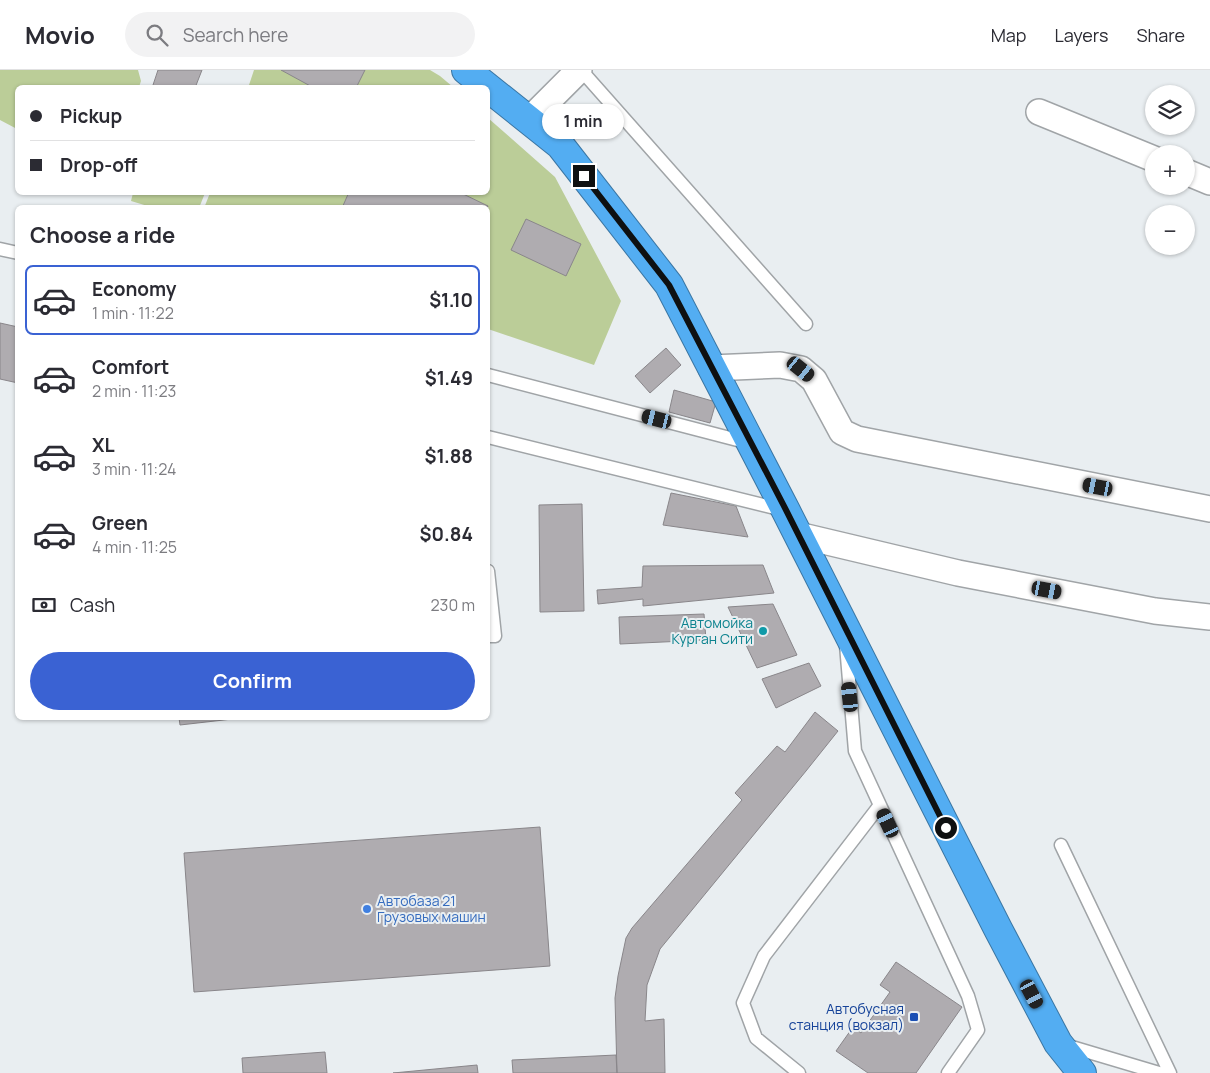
<!DOCTYPE html>
<meta charset="utf-8">
<style>
body{margin:0;font-family:Manrope,sans-serif;background:#f2f2f3;color:#2b2b33;height:100vh;display:flex;flex-direction:column;font-size:19px;white-space:nowrap}
*{box-sizing:border-box;margin:0}
p{font-size:16px;color:#7c7c81}
.icon{flex:none;width:28px;height:28px;fill:none;stroke:currentColor;stroke-width:2;stroke-linecap:round;stroke-linejoin:round}
.map{position:relative;flex:1;overflow:hidden}
.details{position:absolute;left:15px;top:135px;width:475px;height:515px;display:flex;flex-direction:column;background:#fff;border-radius:8px;box-shadow:0 1px 4px #0004}
.details>*{flex:none}
.hud{position:absolute;left:15px;top:15px;width:475px;height:110px;border-radius:8px;box-shadow:0 1px 4px #0004;display:grid;align-content:center;height:110px;padding:0 15px;background:#fff}
.controls{position:absolute;left:1145px;top:15px;display:grid;gap:10px}
.controls a{display:grid;place-items:center;width:50px;height:50px;border-radius:50%;background:#fff;box-shadow:0 1px 4px #0004;font-size:25px}
.end{position:absolute;width:22px;height:22px;margin:-11px;border:6px solid #0e1011;background:#fff;box-shadow:0 0 0 2px #fff}
.from{border-radius:50%}
.bubble{position:absolute;height:35px;border-radius:18px;background:#fff;box-shadow:0 1px 4px #0004;font-size:16px;font-weight:700;line-height:35px;text-align:center}
.car{position:absolute;width:15px;height:30px;margin:-15px -8px;border-radius:6px;box-shadow:0 0 4px 1px #0007;background:linear-gradient(#222 24%,#8ab4d8 0 40%,#222 0 76%,#8ab4d8 0 86%,#222 0)}
.hud b{display:flex;align-items:center;gap:18px;height:48px;font-size:19px}
.hud b+b{border-top:1px solid #e1e1e2}
.hud i{width:12px;height:12px;background:#2b2b33}
ul{padding:0;list-style:none}
li{display:flex;align-items:center;gap:15px;height:70px;margin:0 10px 8px;padding:0 5px;border:2px solid transparent;border-radius:8px}
li div{flex:1}
li b{display:block;font-size:19px}
li em{font-style:normal;font-weight:700}
li.active{border-color:#3a62d3}
li>.icon{width:45px;height:45px;stroke-width:1.5}
h2{padding:0 15px;font-size:22px;line-height:60px}
.pay{display:flex;align-items:center;gap:12px;height:55px;padding:0 15px;font-size:19px}
.pay p{margin-inline-start:auto}
.button{display:flex;gap:10px;margin-top:auto;padding:10px 15px}
.button a{flex:1;height:58px;border-radius:30px;background:#3a62d3;color:#fff;font-size:20px;font-weight:700;line-height:58px;text-align:center}
header{display:flex;align-items:center;gap:30px;box-sizing:border-box;height:70px;padding:0 25px;background:#fff;border-bottom:1px solid #e1e1e2}
header strong{font-size:24px}
nav{display:flex;gap:28px;margin-inline-start:auto;font-size:18px}
.search{width:350px;height:45px;background:#f2f2f3;display:flex;align-items:center;gap:12px;box-sizing:border-box;padding:0 18px;border-radius:28px;color:#7c7c81;font-size:19px}
.map>svg:first-child{display:block}
.green{fill:#bbcd98}
.building{fill:#afacb0;stroke:#89868a}
.lines{fill:none;stroke-linecap:round;stroke-linejoin:round}
.lane-casing{stroke:#a0a4a7;stroke-width:15}
.street-casing{stroke:#a0a4a7;stroke-width:28}
.highway-casing{stroke:#3b76a3;stroke-width:30}
.lane{stroke:#fff;stroke-width:12}
.street{stroke:#fff;stroke-width:25}
.highway{stroke:#53adf2;stroke-width:28}
.route{stroke:#0e1011;stroke-width:6}
.culture-dot{fill:#0f9aa8;stroke:#e9eef1;stroke-width:2}
.shop-dot{fill:#3f7fe0;stroke:#e9eef1;stroke-width:2}
.transit-dot{fill:#1a4fb4;stroke:#e9eef1;stroke-width:2}
.labels{text-anchor:middle;stroke-width:4;stroke-linejoin:round;paint-order:stroke}
.culture-label{font-size:14px;fill:#0d838f;stroke:#e9eef1;text-anchor:end}
.shop-label{font-size:14px;fill:#366cbe;stroke:#e9eef1;text-anchor:start}
.transit-label{font-size:14px;fill:#164399;stroke:#e9eef1;text-anchor:end}
</style>
<header>
<strong>Movio</strong>
<div class="search"><svg class="icon" aria-label="search" viewBox="0 0 24 24"><circle cx="10" cy="10" r="6"/><path d="M15 15l6 6"/></svg>Search here</div>
<nav><a>Map</a><a>Layers</a><a>Share</a></nav>
</header>
<div class="map">
<svg width="1210" height="1003" viewBox="0 0 1210 1003">
<rect width="100%" height="100%" fill="#e9eef1"/>
<path class="green" d="M0 0H138L141 11 139 17 18 18 17 59 0 50Z
M254 0H430L440 6 453 17 248 18Z
M488 48 555 107 621 231 594 295 488 259V138H204L210 123 488 122Z
M133 123V122L205 123 199 138 151 137 131 131Z"/>
<path class="building" d="M158 0H202L195 18H152Z
M281 0H365L356 18H314Z
M349 122H459L488 136 487 138H342Z
M526 149 581 174 566 206 511 180Z
M0 253 18 257V313L0 309Z
M666 278 681 295 650 323 635 306Z
M674 320 716 332 710 353 669 342Z
M671 423 736 436 748 467 663 455Z
M582 434 584 541 540 542 539 435Z
M763 495 774 523 643 536V529L598 534 597 520 642 517 643 496Z
M773 534 797 585 757 598 728 537Z
M704 544 706 570 620 574 619 547Z
M809 593 821 616 776 638 762 609Z
M815 642 838 661 806 701 660 879 647 915 645 951 664 949 665 1003H617L615 928 618 906 626 868 632 858 742 730 735 723 777 676 785 682Z
M179 648H241L180 655Z
M540 757 550 896 194 922 184 783Z
M896 892 962 937 916 1003H868L836 981 853 957 861 963 890 922 880 915Z
M325 982 327 1003H243L242 988Z
M616 985 617 1003H513L512 990Z
M477 995 478 1003H393Z"/>
<g class="lines">
<g class="lane-casing">
<path id="lane" d="M581 0 806 254
M0 179 18 183
M488 305 749 373
M488 367 783 440
M488 501 495 566H488
M846 575 855 681 968 926 978 960 948 1003
M1061 775 1170 1003
M1065 975 1159 1003
M799 1003 756 968 743 933 764 886 880 735"/>
</g>
<g class="street-casing">
<path id="street" d="M1039 42 1154 89
M529 50 579 0
M1186 102 1210 112
M711 298 780 295 801 299 814 310 842 362 857 369 1210 439
M798 465 958 503 1155 541 1210 547"/>
</g>
<g class="highway-casing">
<path id="highway" d="M466 0 560 75 669 215 786 441 998 859 1058 973 1082 1003"/>
</g>
<use href="#lane" class="lane"/>
<use href="#street" class="street"/>
<use href="#highway" class="highway"/>
</g>
<g class="lines">
<path class="route" d="M584 106 669 215 786 440 946 758"/>
</g>
<circle class="culture-dot" cx="763" cy="561" r="5"/>
<circle class="shop-dot" cx="367" cy="839" r="5"/>
<rect class="transit-dot" x="909" y="942" width="10" height="10" rx="2.5"/>
<g class="labels">
<g class="culture-label">
<text x="753" y="558">Автомойка<tspan x="753" dy="16">Курган Сити</tspan></text>
</g>
<g class="shop-label">
<text x="377" y="836">Автобаза 21<tspan x="377" dy="16">Грузовых машин</tspan></text>
</g>
<g class="transit-label">
<text x="904" y="944">Автобусная<tspan x="904" dy="16">станция (вокзал)</tspan></text>
</g>
</g>
</svg>
<div class="controls">
<a><svg class="icon" aria-label="layers" viewBox="0 0 24 24"><path d="M12 4l9 5-9 5-9-5zM3 14l9 5 9-5"/></svg></a>
<a>+</a>
<a>−</a>
</div>
<i class="end from" style="left:946px;top:758px"></i>
<i class="end" style="left:584px;top:106px"></i>
<div class="bubble" style="left:542px;top:34px;width:82px">1 min</div>
<i class="car" style="left:801px;top:299px;rotate:129deg"></i>
<i class="car" style="left:657px;top:349px;rotate:284deg"></i>
<i class="car" style="left:1098px;top:417px;rotate:281deg"></i>
<i class="car" style="left:1047px;top:520px;rotate:101deg"></i>
<i class="car" style="left:850px;top:627px;rotate:354deg"></i>
<i class="car" style="left:888px;top:753px;rotate:335deg"></i>
<i class="car" style="left:1032px;top:924px;rotate:152deg"></i>
<div class="hud">
<b><i class="from"></i>Pickup</b>
<b><i></i>Drop-off</b>
</div>
<section class="details">
<h2>Choose a ride</h2>
<ul>
<li class="active"><svg class="icon" aria-label="car" viewBox="0 0 24 24"><path d="M5 17H2v-5l4-1 3-4h7l3 4 3 1v5h-3M9 17h6M6 11h13"/><circle cx="7" cy="17" r="2"/><circle cx="17" cy="17" r="2"/></svg><div><b>Economy</b><p>1 min · 11:22</p></div><em>$1.10</em></li>
<li><svg class="icon" aria-label="car" viewBox="0 0 24 24"><path d="M5 17H2v-5l4-1 3-4h7l3 4 3 1v5h-3M9 17h6M6 11h13"/><circle cx="7" cy="17" r="2"/><circle cx="17" cy="17" r="2"/></svg><div><b>Comfort</b><p>2 min · 11:23</p></div><em>$1.49</em></li>
<li><svg class="icon" aria-label="car" viewBox="0 0 24 24"><path d="M5 17H2v-5l4-1 3-4h7l3 4 3 1v5h-3M9 17h6M6 11h13"/><circle cx="7" cy="17" r="2"/><circle cx="17" cy="17" r="2"/></svg><div><b>XL</b><p>3 min · 11:24</p></div><em>$1.88</em></li>
<li><svg class="icon" aria-label="car" viewBox="0 0 24 24"><path d="M5 17H2v-5l4-1 3-4h7l3 4 3 1v5h-3M9 17h6M6 11h13"/><circle cx="7" cy="17" r="2"/><circle cx="17" cy="17" r="2"/></svg><div><b>Green</b><p>4 min · 11:25</p></div><em>$0.84</em></li>
</ul>
<div class="pay"><svg class="icon" aria-label="cash" viewBox="0 0 24 24"><path d="M3 7h18v10H3z"/><circle cx="12" cy="12" r="2"/></svg>Cash<p>230 m</p></div>
<div class="button"><a>Confirm</a></div>
</section>
</div>
